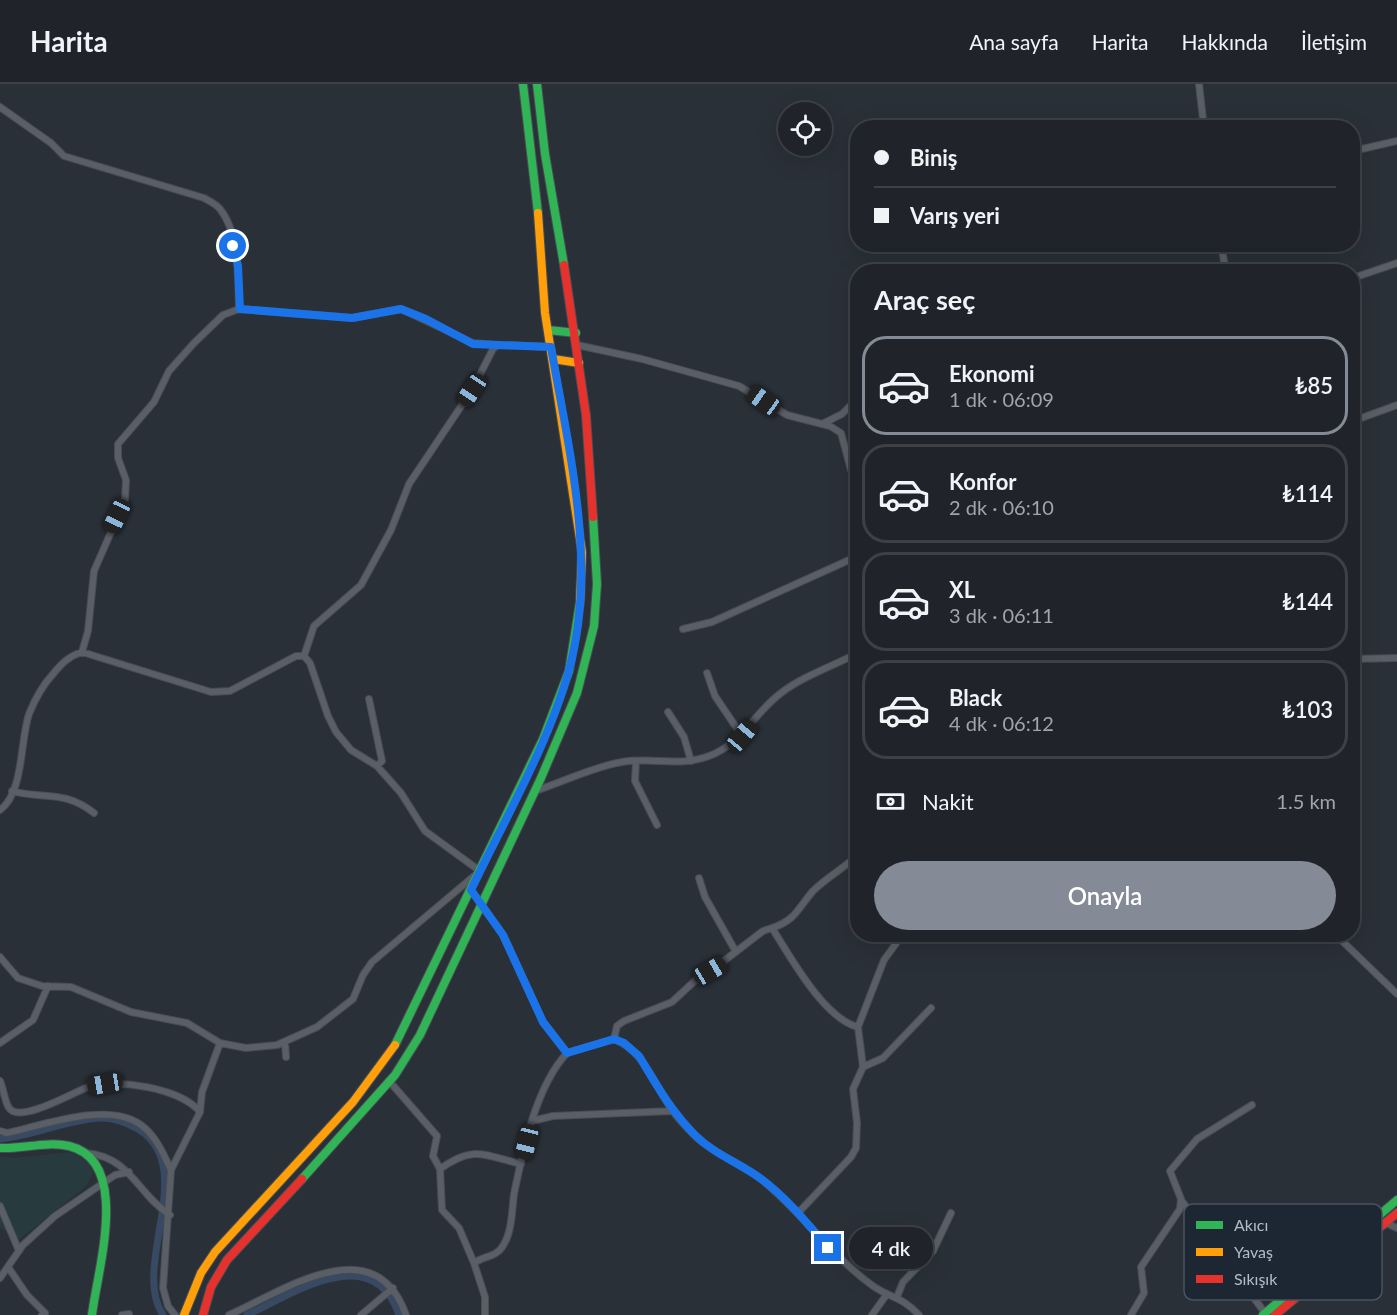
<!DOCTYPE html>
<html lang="tr">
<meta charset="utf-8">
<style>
body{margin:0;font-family:Lato,sans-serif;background:#282c32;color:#f1f3f6;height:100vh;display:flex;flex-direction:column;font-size:22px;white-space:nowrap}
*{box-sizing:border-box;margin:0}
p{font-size:20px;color:#a2a4a8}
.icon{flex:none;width:33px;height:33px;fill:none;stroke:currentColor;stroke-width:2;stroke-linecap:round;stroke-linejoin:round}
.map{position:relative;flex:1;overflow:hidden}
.sheet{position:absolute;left:850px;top:180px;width:510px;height:678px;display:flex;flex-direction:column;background:#20242a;border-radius:24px;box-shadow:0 6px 24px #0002,0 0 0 2px #3d4147}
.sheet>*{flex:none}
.banner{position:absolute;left:850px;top:36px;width:510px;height:132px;border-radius:24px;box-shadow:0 6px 24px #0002,0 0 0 2px #3d4147;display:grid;align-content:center;height:132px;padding:0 24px;background:#20242a}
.fabs{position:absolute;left:778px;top:18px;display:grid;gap:12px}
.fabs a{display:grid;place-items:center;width:54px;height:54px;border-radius:50%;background:#20242a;box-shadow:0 6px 24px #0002,0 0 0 2px #3d4147;font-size:30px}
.end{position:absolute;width:27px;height:27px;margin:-14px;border:8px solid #1a73e8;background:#fff;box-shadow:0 0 0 3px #fff}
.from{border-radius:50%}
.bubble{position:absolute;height:42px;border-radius:21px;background:#20242a;box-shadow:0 6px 24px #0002,0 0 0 2px #3d4147;font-size:20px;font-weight:600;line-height:42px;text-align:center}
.car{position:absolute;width:18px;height:36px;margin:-18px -9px;border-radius:8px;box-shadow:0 0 4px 2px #0007;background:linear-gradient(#222 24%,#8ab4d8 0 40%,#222 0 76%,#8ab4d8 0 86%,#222 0)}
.banner b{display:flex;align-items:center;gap:21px;height:57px;font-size:22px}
.banner b+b{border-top:2px solid #3d4147}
.banner i{width:15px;height:15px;background:#f1f3f6}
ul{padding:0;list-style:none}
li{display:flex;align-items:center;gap:18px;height:99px;margin:0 12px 9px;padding:0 12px;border:3px solid #3d4147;border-radius:24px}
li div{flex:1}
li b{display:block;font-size:22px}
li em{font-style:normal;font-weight:600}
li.selected{border-color:#848b96}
li>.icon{width:54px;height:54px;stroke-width:1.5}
h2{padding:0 24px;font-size:27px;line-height:72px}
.pay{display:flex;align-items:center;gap:15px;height:66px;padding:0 24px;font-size:22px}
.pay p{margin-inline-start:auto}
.action{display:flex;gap:12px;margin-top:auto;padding:12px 24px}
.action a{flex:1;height:69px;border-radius:36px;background:#848b96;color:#fff;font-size:24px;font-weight:600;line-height:69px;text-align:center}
header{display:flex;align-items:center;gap:36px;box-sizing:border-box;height:84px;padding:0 30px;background:#20242a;border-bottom:2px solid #3d4147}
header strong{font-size:28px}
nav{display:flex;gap:33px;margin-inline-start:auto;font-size:21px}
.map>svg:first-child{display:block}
.green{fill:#273a3e}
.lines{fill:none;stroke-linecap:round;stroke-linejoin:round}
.canal{stroke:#384963;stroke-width:7}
.street-casing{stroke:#484c53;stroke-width:8}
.fast-casing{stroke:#484c53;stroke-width:10}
.slow-casing{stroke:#484c53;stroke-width:10}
.jam-casing{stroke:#484c53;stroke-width:10}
.street{stroke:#5a5e66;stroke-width:6}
.fast{stroke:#30b455;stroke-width:8}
.slow{stroke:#ff9f0a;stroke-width:8}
.jam{stroke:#e5322d;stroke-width:8}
.route{stroke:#1a73e8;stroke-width:8}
.key{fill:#1d2633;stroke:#4a5360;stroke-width:1.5}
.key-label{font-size:16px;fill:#b4bcc9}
</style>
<header>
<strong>Harita</strong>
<nav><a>Ana sayfa</a><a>Harita</a><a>Hakkında</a><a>İletişim</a></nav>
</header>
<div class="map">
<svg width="1397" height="1231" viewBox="0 0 1397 1231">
<rect width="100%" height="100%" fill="#2a3038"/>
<path class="green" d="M70 1068C82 1073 89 1077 93 1089L86 1102 17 1157 0 1143V1072L13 1074Z"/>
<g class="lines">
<path class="canal" d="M0 1055C33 1052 66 1036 99 1034 113 1033 126 1038 138 1045 200 1083 130 1182 163 1231
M247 1231C292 1210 374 1155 399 1231"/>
<g class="street-casing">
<path id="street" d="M1199 0 1204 44
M0 23 51 59 64 72 204 114C209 117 216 120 220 125 240 150 238 194 239 225L353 234 401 225 473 259 498 261
M1353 67 1397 57
M1221 160 1226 188
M1353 194 1397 179
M577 261 642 275 739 302 787 331 830 342 841 349 851 386 858 396
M1353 337 1397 321
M824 339 842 330 858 314
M858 397 854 404 858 423
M683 545 712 538 858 472
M82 568 88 547 94 487 125 416 126 396 118 374V360L154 318 169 287 194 259 223 231 239 225
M304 572 314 542 361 501 391 446 409 400 472 306 493 265 498 261 551 263
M1353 575 1397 574
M707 589 715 612 742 652
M369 615 382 677 377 682
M668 628 684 653 691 677
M636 677 635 697 657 741
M12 707C44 716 63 705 94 729
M535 707C563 698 592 683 622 678 651 673 681 683 709 672 742 660 754 629 781 609 803 592 833 582 858 569
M0 726C24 709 20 656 29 630 35 615 42 602 53 590 62 579 69 572 82 568L211 608 230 607 296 572H304L310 579 328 632 336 648 351 666 377 682 401 709 425 747 480 787 372 878 363 891 353 915 317 943 277 961 246 964 220 959 187 939 131 928 71 903 42 902 18 894 0 873
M699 794 705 813 736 868
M471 806 503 851 543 938 567 969C536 1002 523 1066 514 1110 512 1125 512 1147 504 1160 497 1174 485 1171 474 1179L485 1213V1231
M772 844C796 836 798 824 813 807 826 794 844 784 858 771
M1335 850 1397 910
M614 955 617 942 624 937 672 918 699 893 720 880 763 847 772 844C790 872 824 935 858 943
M285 958 286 973
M0 959 33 936 48 902
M567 969 614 955C644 967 653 998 670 1023 677 1034 688 1045 697 1054 717 1071 742 1080 762 1096 802 1128 831 1172 873 1202 892 1215 901 1212 919 1231
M863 983 883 974 931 924
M0 997C4 1005 5 1022 11 1026 24 1037 72 1009 88 1003 116 994 181 1004 200 1028
M390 998 437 1052 433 1072 440 1085 442 1126 459 1144 474 1179
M532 1037 553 1032 672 1027
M0 1047 7 1049C44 1041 108 1017 141 1041 156 1052 163 1069 171 1086
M86 1069C131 1073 137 1110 170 1131
M440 1085C474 1060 485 1072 521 1080
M1181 1116 1265 1229
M0 1122 19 1167
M798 1129 851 1073 856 1064 857 1039 853 1005 863 983 858 943 884 876 903 850
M1384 1138 1397 1144
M8 1183 27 1211 45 1229 42 1231
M0 1194 23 1161 55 1132 115 1091 129 1088
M897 1213 903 1198 933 1167 951 1129
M122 1231 129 1230
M175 1231 168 1222 163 1204 171 1086 200 1028 202 1008 220 959
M229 1231C285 1206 375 1143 406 1231
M361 1231 393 1204
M872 1231 887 1210
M1131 1231 1144 1209 1141 1183 1180 1125 1181 1115 1170 1087 1197 1055 1252 1021"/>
</g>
<g class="fast-casing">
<path id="fast" d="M523 0 538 129
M537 0 545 70 564 181
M548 246 576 249
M395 961 543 655 569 587 580 518
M0 1064C22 1065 47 1057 69 1062 132 1077 97 1187 92 1231
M302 1095 395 991 420 951 541 694 577 609 594 542 597 500 593 433
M1263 1231 1397 1116"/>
</g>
<g class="slow-casing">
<path id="slow" d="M538 129 545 229 582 468 580 518
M553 275 579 279
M184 1231 201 1189 215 1168 353 1018 395 961"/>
</g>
<g class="jam-casing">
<path id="jam" d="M564 181 586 331 593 433
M203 1231 211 1203 227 1176 302 1095
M1275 1231 1397 1129"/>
</g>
<use href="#street" class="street"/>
<use href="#fast" class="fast"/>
<use href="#slow" class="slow"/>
<use href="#jam" class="jam"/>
</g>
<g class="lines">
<path class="route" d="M233 162 238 182 240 225 352 234 401 225 426 235 473 260 551 263C569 367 598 481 569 586 550 657 503 739 471 806L503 851 543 938 567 969 614 955 624 959 639 972C656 1000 671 1027 695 1051 714 1070 739 1079 760 1094 786 1113 808 1140 828 1164"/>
</g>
<rect x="1184" y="1120" width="198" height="96" rx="9" class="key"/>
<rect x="1196" y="1137" width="27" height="8" fill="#30b455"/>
<rect x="1196" y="1164" width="27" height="8" fill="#ff9f0a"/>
<rect x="1196" y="1191" width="27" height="8" fill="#e5322d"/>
<g class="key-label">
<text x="1234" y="1147">Akıcı</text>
<text x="1234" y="1174">Yavaş</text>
<text x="1234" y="1201">Sıkışık</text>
</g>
</svg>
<div class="fabs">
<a><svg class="icon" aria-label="locate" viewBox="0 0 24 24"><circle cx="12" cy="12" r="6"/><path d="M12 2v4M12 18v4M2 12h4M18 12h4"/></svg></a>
</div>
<i class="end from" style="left:233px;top:162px"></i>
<i class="end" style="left:828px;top:1164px"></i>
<div class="bubble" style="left:849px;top:1143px;width:84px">4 dk</div>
<i class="car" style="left:472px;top:306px;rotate:214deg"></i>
<i class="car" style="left:764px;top:317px;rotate:305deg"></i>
<i class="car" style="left:117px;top:432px;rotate:205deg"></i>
<i class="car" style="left:742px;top:652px;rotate:40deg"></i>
<i class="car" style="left:710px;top:887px;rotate:60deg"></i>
<i class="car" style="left:105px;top:1000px;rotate:261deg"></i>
<i class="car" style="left:527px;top:1058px;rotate:194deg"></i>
<div class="banner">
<b><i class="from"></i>Biniş</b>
<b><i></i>Varış yeri</b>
</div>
<section class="sheet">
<h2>Araç seç</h2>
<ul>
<li class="selected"><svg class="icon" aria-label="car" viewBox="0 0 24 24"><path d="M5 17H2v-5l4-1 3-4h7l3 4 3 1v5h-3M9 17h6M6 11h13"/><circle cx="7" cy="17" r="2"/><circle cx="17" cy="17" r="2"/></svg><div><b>Ekonomi</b><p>1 dk · 06:09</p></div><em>₺85</em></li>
<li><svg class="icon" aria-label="car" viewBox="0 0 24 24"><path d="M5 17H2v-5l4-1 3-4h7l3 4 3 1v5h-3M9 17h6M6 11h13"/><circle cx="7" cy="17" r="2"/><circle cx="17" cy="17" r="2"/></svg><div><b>Konfor</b><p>2 dk · 06:10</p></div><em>₺114</em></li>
<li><svg class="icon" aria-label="car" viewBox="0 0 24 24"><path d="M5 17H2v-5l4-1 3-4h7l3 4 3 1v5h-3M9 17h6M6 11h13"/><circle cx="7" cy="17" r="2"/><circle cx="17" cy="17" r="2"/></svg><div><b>XL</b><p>3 dk · 06:11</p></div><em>₺144</em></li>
<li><svg class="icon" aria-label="car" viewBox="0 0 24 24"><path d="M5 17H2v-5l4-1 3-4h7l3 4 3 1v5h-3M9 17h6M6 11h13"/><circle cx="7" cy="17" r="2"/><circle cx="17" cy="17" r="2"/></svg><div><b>Black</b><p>4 dk · 06:12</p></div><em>₺103</em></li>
</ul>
<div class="pay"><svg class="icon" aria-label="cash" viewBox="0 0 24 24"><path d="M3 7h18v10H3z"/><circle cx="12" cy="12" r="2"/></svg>Nakit<p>1.5 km</p></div>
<div class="action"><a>Onayla</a></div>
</section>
</div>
